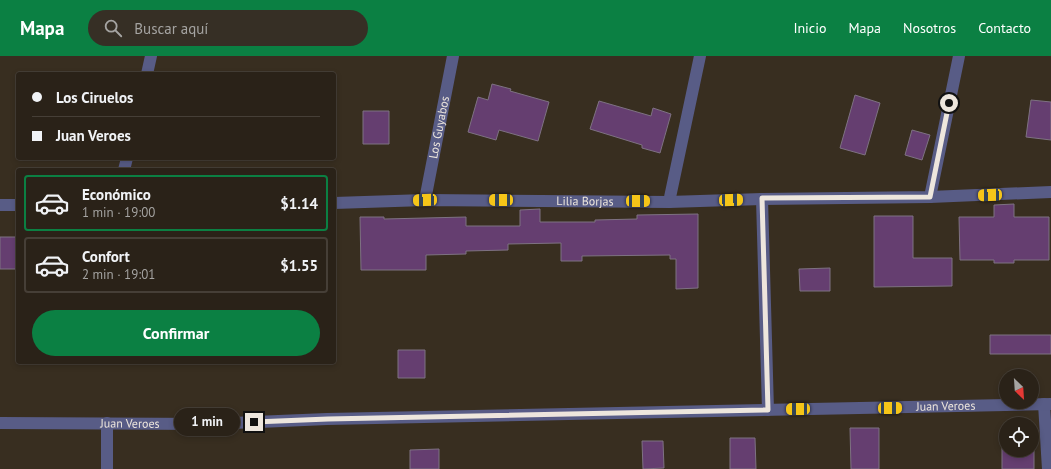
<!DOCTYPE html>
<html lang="es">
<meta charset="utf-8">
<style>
body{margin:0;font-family:"PT Sans",sans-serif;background:#362f25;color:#f1f3f6;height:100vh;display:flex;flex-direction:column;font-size:15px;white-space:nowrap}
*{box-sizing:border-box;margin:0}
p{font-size:13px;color:#a5a4a2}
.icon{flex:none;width:22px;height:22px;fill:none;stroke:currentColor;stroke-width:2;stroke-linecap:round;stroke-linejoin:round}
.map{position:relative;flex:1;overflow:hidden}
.side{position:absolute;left:16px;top:112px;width:320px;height:196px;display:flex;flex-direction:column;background:#2a2218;border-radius:4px;box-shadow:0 2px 6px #0003,0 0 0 1px #463f37}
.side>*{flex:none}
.hud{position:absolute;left:16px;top:16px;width:320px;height:88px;border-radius:4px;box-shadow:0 2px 6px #0003,0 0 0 1px #463f37;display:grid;align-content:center;height:88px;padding:0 16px;background:#2a2218}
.needle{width:26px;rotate:155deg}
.buttons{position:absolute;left:999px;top:313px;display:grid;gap:8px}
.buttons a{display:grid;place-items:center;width:40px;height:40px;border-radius:50%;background:#2a2218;box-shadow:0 2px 6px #0003,0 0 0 1px #463f37;font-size:20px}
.end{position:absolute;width:18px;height:18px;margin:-9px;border:5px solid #ede6dd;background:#111;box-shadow:0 0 0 2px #111}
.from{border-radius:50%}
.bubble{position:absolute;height:28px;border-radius:14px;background:#2a2218;box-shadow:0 2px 6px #0003,0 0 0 1px #463f37;font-size:13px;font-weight:700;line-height:28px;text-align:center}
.car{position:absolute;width:12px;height:24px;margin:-12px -6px;border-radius:5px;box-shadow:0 0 3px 1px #0007;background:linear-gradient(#f5c518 24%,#345 0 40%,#f5c518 0 76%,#345 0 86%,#f5c518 0)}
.hud b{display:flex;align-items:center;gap:14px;height:38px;font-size:15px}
.hud b+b{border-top:1px solid #463f37}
.hud i{width:10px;height:10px;background:#f1f3f6}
ul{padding:7px 0 0;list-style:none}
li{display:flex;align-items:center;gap:12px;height:56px;margin:0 8px 6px;padding:0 8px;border:2px solid #463f37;border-radius:4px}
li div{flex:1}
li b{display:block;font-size:15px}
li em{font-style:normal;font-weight:700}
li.current{border-color:#0b8043}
li>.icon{width:36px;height:36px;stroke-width:1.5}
.primary-button{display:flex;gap:8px;margin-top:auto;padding:8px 16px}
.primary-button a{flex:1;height:46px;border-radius:24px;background:#0b8043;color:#fff;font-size:16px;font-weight:700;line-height:46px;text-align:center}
header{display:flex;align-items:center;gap:24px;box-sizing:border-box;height:56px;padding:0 20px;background:#0b8043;color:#fff}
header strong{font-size:19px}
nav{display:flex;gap:22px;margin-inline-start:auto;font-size:14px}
.search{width:280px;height:36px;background:#362f25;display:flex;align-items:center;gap:10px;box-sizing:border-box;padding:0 14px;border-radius:22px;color:#a5a4a2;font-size:15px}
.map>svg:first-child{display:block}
.building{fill:#653e70;stroke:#7e7282}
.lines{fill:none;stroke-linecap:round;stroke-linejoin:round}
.street{stroke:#585c86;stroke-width:12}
.route{stroke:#ede6dd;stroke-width:5}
.labels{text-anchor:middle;stroke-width:3.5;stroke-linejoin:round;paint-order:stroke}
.street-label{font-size:12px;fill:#ede6dd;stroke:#382e20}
</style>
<header>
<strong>Mapa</strong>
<div class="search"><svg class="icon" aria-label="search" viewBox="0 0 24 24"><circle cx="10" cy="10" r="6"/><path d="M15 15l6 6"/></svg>Buscar aquí</div>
<nav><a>Inicio</a><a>Mapa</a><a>Nosotros</a><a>Contacto</a></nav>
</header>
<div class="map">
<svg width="1051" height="413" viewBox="0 0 1051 413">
<rect width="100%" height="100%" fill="#382e20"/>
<path class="building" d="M492 28 511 33 510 35 549 46 538 85 499 74 496 84 468 76 478 41 488 44Z
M855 39 880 47 865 99 840 92Z
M1031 44 1051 46V84L1026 81Z
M599 45 651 60 653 52 671 58 660 97 642 92V89L590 73Z
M363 55H389V88H363Z
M912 74 930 79 922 104 905 99Z
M1014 148V161H1049V204H1014V207H994V204H960L959 161H994V149Z
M540 153V166H595V164L637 163V159L698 158V232L676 233V203H670V199L582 200V205H561V187L508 188V194L466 195V198L426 199V214H361L360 161H384V163L466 161V170H520V154Z
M874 160H913V202H952V230L874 231Z
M0 181H18V213H0Z
M830 212V235H800L799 213Z
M990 279H1051V298H990Z
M398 294H425V322H398Z
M850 372H879V413H851Z
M730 382H755L756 413H730Z
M642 385H663L664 412 643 413Z
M1032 386H1034V413H1002V387H1006V394H1032Z
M439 393V413H410V394Z"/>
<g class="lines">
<g class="street">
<path d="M147 18 151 0"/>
<path d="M124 114 127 102"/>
<path d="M930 141 959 0"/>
<path d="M762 143 768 354"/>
<path id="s1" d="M425 144 453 0"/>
<path d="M669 146 700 0"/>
<path id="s2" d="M334 147 425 144 669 146 762 143 930 141 1051 136"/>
<path d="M0 149H18"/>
<path d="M1044 348 1048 413"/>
<path id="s3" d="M0 367 210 368 327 363 1051 348"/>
<path d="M107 413V367"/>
</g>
</g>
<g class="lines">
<path class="route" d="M254 366 328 363 768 354 762 142 930 141 949 47"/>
</g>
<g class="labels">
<g class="street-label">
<text dy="4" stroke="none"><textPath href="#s1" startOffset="74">Los Guyabos</textPath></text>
<text dy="4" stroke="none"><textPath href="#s2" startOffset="251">Lilia Borjas</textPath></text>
<text dy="4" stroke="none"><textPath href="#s3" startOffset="946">Juan Veroes</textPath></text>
<text dy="4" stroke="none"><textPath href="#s3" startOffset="130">Juan Veroes</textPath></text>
</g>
</g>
</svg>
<div class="buttons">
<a><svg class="needle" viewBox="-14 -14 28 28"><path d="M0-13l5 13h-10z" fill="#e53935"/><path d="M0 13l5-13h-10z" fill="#a5a4a2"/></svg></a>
<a><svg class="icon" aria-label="locate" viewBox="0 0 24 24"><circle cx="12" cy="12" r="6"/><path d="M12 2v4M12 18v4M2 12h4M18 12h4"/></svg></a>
</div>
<i class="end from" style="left:949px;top:47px"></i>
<i class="end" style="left:254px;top:366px"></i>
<div class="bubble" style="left:174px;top:352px;width:66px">1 min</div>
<i class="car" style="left:990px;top:139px;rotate:268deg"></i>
<i class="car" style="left:425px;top:144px;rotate:268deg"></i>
<i class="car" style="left:501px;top:144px;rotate:270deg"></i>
<i class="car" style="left:731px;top:144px;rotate:88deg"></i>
<i class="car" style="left:638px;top:145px;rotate:90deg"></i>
<i class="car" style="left:890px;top:352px;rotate:89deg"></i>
<i class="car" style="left:798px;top:353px;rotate:269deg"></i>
<div class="hud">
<b><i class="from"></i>Los Ciruelos</b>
<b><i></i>Juan Veroes</b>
</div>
<section class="side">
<ul>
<li class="current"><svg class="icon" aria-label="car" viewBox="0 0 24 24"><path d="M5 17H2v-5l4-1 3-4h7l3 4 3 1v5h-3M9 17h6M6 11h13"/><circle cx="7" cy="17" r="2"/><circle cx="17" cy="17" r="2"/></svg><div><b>Económico</b><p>1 min · 19:00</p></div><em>$1.14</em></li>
<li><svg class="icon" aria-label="car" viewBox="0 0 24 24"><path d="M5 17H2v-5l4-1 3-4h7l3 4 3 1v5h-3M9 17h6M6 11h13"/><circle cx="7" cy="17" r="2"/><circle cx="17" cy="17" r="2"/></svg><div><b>Confort</b><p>2 min · 19:01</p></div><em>$1.55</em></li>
</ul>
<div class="primary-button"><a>Confirmar</a></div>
</section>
</div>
